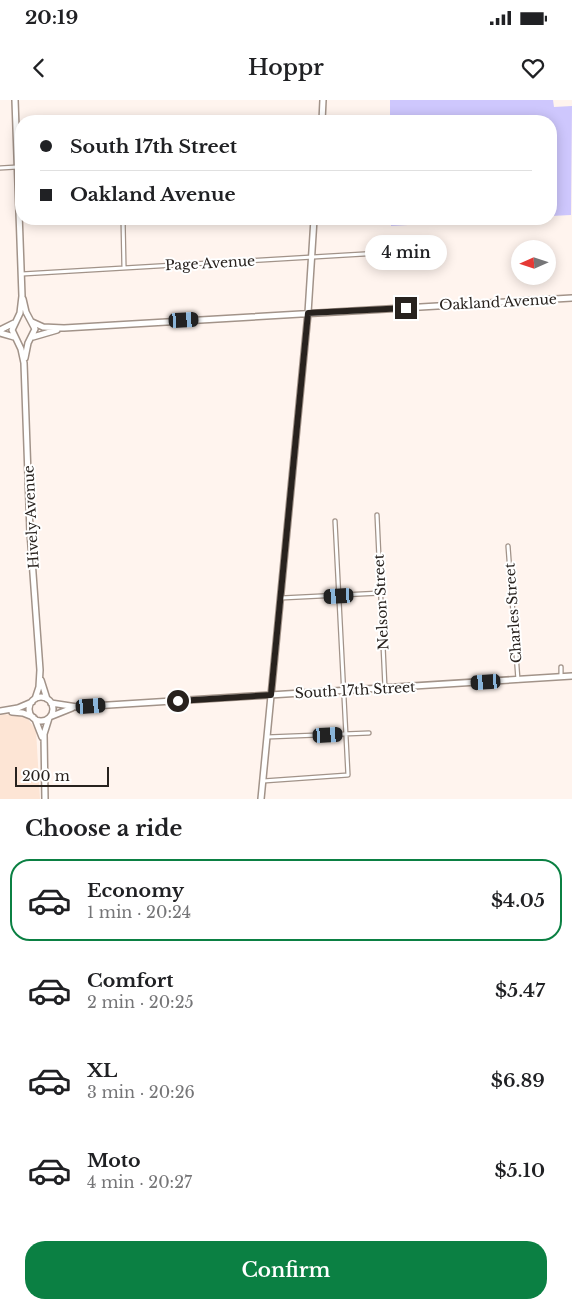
<!DOCTYPE html>
<meta charset="utf-8">
<style>
body{margin:0;font-family:"Libre Baskerville",serif;background:#f6f6f6;color:#202124;height:100vh;display:flex;flex-direction:column;font-size:19px;white-space:nowrap}
*{box-sizing:border-box;margin:0}
p{font-size:16px;color:#757577}
.icon{flex:none;width:28px;height:28px;fill:none;stroke:currentColor;stroke-width:2;stroke-linecap:round;stroke-linejoin:round}
.map{position:relative;height:699px;overflow:hidden}
.drawer{display:flex;flex-direction:column;background:#fff;flex:1}
.drawer>*{flex:none}
.guide{position:absolute;left:15px;top:15px;width:542px;height:110px;border-radius:20px;box-shadow:0 2px 12px #0003;display:grid;align-content:center;height:110px;padding:0 25px;background:#fff}
.needle{width:32px;rotate:267deg}
.tools{position:absolute;left:511px;top:140px;display:grid;gap:10px}
.tools a{display:grid;place-items:center;width:45px;height:45px;border-radius:50%;background:#fff;box-shadow:0 2px 12px #0003;font-size:25px}
.scale{position:absolute;left:15px;bottom:12px;width:94px;box-sizing:border-box;padding-left:5px;border:2px solid #28221e;border-top:0;font-size:14px;line-height:18px;white-space:nowrap;color:#28221e;-webkit-text-stroke:4px #fff;paint-order:stroke}
.end{position:absolute;width:22px;height:22px;margin:-11px;border:6px solid #28221e;background:#fff;box-shadow:0 0 0 2px #fff}
.from{border-radius:50%}
.bubble{position:absolute;height:35px;border-radius:18px;background:#fff;box-shadow:0 2px 12px #0003;font-size:16px;font-weight:600;line-height:35px;text-align:center}
.car{position:absolute;width:15px;height:30px;margin:-15px -8px;border-radius:6px;box-shadow:0 0 4px 1px #0007;background:linear-gradient(#222 24%,#8ab4d8 0 40%,#222 0 76%,#8ab4d8 0 86%,#222 0)}
.guide b{display:flex;align-items:center;gap:18px;height:48px;font-size:19px}
.guide b+b{border-top:1px solid #e0e0e0}
.guide i{width:12px;height:12px;background:#202124}
ul{padding:0;list-style:none}
li{display:flex;align-items:center;gap:15px;height:82px;margin:0 10px 8px;padding:0 15px;border:2px solid transparent;border-radius:20px}
li div{flex:1}
li b{display:block;font-size:19px}
li em{font-style:normal;font-weight:600}
li.on{border-color:#0b8043}
li>.icon{width:45px;height:45px;stroke-width:1.5}
h2{padding:0 25px;font-size:22px;line-height:60px}
.cta{display:flex;gap:10px;margin-top:auto;padding:10px 25px}
.cta a{flex:1;height:58px;border-radius:20px;background:#0b8043;color:#fff;font-size:20px;font-weight:600;line-height:58px;text-align:center}
.status{display:flex;justify-content:space-between;align-items:center;height:35px;padding:0 25px;background:#fff;direction:ltr}
.status svg{height:14px;fill:currentColor}
header{display:flex;justify-content:space-between;align-items:center;height:65px;padding:0 25px;background:#fff;font-size:22px;font-weight:600}
.map>svg:first-child{display:block}
.built{fill:#fde5d5}
.green{fill:#cec7fd}
.lines{fill:none;stroke-linecap:round;stroke-linejoin:round}
.street-casing{stroke:#a29389;stroke-width:5.5}
.secondary-casing{stroke:#a29389;stroke-width:8}
.street{stroke:#fff;stroke-width:3}
.secondary{stroke:#fff;stroke-width:5}
.route{stroke:#28221e;stroke-width:6}
.labels{text-anchor:middle;stroke-width:4;stroke-linejoin:round;paint-order:stroke}
.street-label{font-size:14px;fill:#28221e;stroke:#fff}
</style>
<div class="status"><b>20:19</b><svg viewBox="0 0 49 12"><path d="M0 12V9h3v3zM5 12V6h3v6zM10 12V3h3v9zM15 12V0h3v12zM26 1h20v11H26zM47 4h2v5h-2z"/></svg></div>
<header><svg class="icon" aria-label="back" viewBox="0 0 24 24"><path d="M15 5l-7 7 7 7"/></svg>Hoppr<svg class="icon" aria-label="heart" viewBox="0 0 24 24"><path d="M12 20l-8-8c-3-5 5-10 8-4 3-6 11-1 8 4z"/></svg></header>
<div class="map">
<svg width="572" height="699" viewBox="0 0 572 699">
<rect width="100%" height="100%" fill="#fff4ee"/>
<path class="built" d="M0 614 17 615 28 619 36 630 40 699H0Z"/>
<path class="green" d="M390 0H553L554 7 572 6 571 115 551 116V21H390Z
M391 119H511L391 126Z"/>
<g class="lines">
<g class="street-casing">
<path id="street" d="M0 68 17 67
M123 119 124 167
M22 174 398 152
M377 415 385 588
M508 446 518 580
M281 498 381 493
M561 567V576
M267 637 369 633
M263 681 348 675 335 421"/>
</g>
<g class="secondary-casing">
<path id="secondary" d="M15 0 22 196 20 213 12 230 21 249 24 263 30 432 40 570 39 587 35 599
M322 21 323 0
M23 199 26 212 35 229 28 243 25 258
M32 222 43 227 64 228 572 198
M0 230 14 223
M0 233 14 237
M33 237 57 230
M41 580 47 599
M29 609a12 12 0 1 1 24 0a12 12 0 1 1-24 0Z
M51 603 77 607 572 576
M0 611 18 608 32 602
M12 612 23 613 33 617
M52 616 72 608
M35 619 42 637
M45 699 44 634 49 618
M261 699 308 213 314 119"/>
</g>
<use href="#street" class="street"/>
<use href="#secondary" class="secondary"/>
</g>
<g class="lines">
<path class="route" d="M178 601 271 595 308 213 406 208"/>
</g>
<g class="labels">
<g class="street-label">
<text transform="translate(210 163) rotate(-3)" y="5">Page Avenue</text>
<text transform="translate(498 202) rotate(-3)" y="5">Oakland Avenue</text>
<text transform="translate(31 417) rotate(-93)" y="5">Hively Avenue</text>
<text transform="translate(381 502) rotate(-93)" y="5">Nelson Street</text>
<text transform="translate(513 513) rotate(-94)" y="5">Charles Street</text>
<text transform="translate(355 590) rotate(-3)" y="5">South 17th Street</text>
</g>
</g>
</svg>
<div class="tools">
<a><svg class="needle" viewBox="-14 -14 28 28"><path d="M0-13l5 13h-10z" fill="#e53935"/><path d="M0 13l5-13h-10z" fill="#757577"/></svg></a>
</div>
<div class="scale">200 m</div>
<i class="end from" style="left:178px;top:601px"></i>
<i class="end" style="left:406px;top:208px"></i>
<div class="bubble" style="left:365px;top:135px;width:82px">4 min</div>
<i class="car" style="left:184px;top:220px;rotate:87deg"></i>
<i class="car" style="left:339px;top:496px;rotate:267deg"></i>
<i class="car" style="left:486px;top:582px;rotate:266deg"></i>
<i class="car" style="left:91px;top:606px;rotate:86deg"></i>
<i class="car" style="left:328px;top:635px;rotate:87deg"></i>
<div class="guide">
<b><i class="from"></i>South 17th Street</b>
<b><i></i>Oakland Avenue</b>
</div>
</div>
<section class="drawer">
<h2>Choose a ride</h2>
<ul>
<li class="on"><svg class="icon" aria-label="car" viewBox="0 0 24 24"><path d="M5 17H2v-5l4-1 3-4h7l3 4 3 1v5h-3M9 17h6M6 11h13"/><circle cx="7" cy="17" r="2"/><circle cx="17" cy="17" r="2"/></svg><div><b>Economy</b><p>1 min · 20:24</p></div><em>$4.05</em></li>
<li><svg class="icon" aria-label="car" viewBox="0 0 24 24"><path d="M5 17H2v-5l4-1 3-4h7l3 4 3 1v5h-3M9 17h6M6 11h13"/><circle cx="7" cy="17" r="2"/><circle cx="17" cy="17" r="2"/></svg><div><b>Comfort</b><p>2 min · 20:25</p></div><em>$5.47</em></li>
<li><svg class="icon" aria-label="car" viewBox="0 0 24 24"><path d="M5 17H2v-5l4-1 3-4h7l3 4 3 1v5h-3M9 17h6M6 11h13"/><circle cx="7" cy="17" r="2"/><circle cx="17" cy="17" r="2"/></svg><div><b>XL</b><p>3 min · 20:26</p></div><em>$6.89</em></li>
<li><svg class="icon" aria-label="car" viewBox="0 0 24 24"><path d="M5 17H2v-5l4-1 3-4h7l3 4 3 1v5h-3M9 17h6M6 11h13"/><circle cx="7" cy="17" r="2"/><circle cx="17" cy="17" r="2"/></svg><div><b>Moto</b><p>4 min · 20:27</p></div><em>$5.10</em></li>
</ul>
<div class="cta"><a>Confirm</a></div>
</section>
